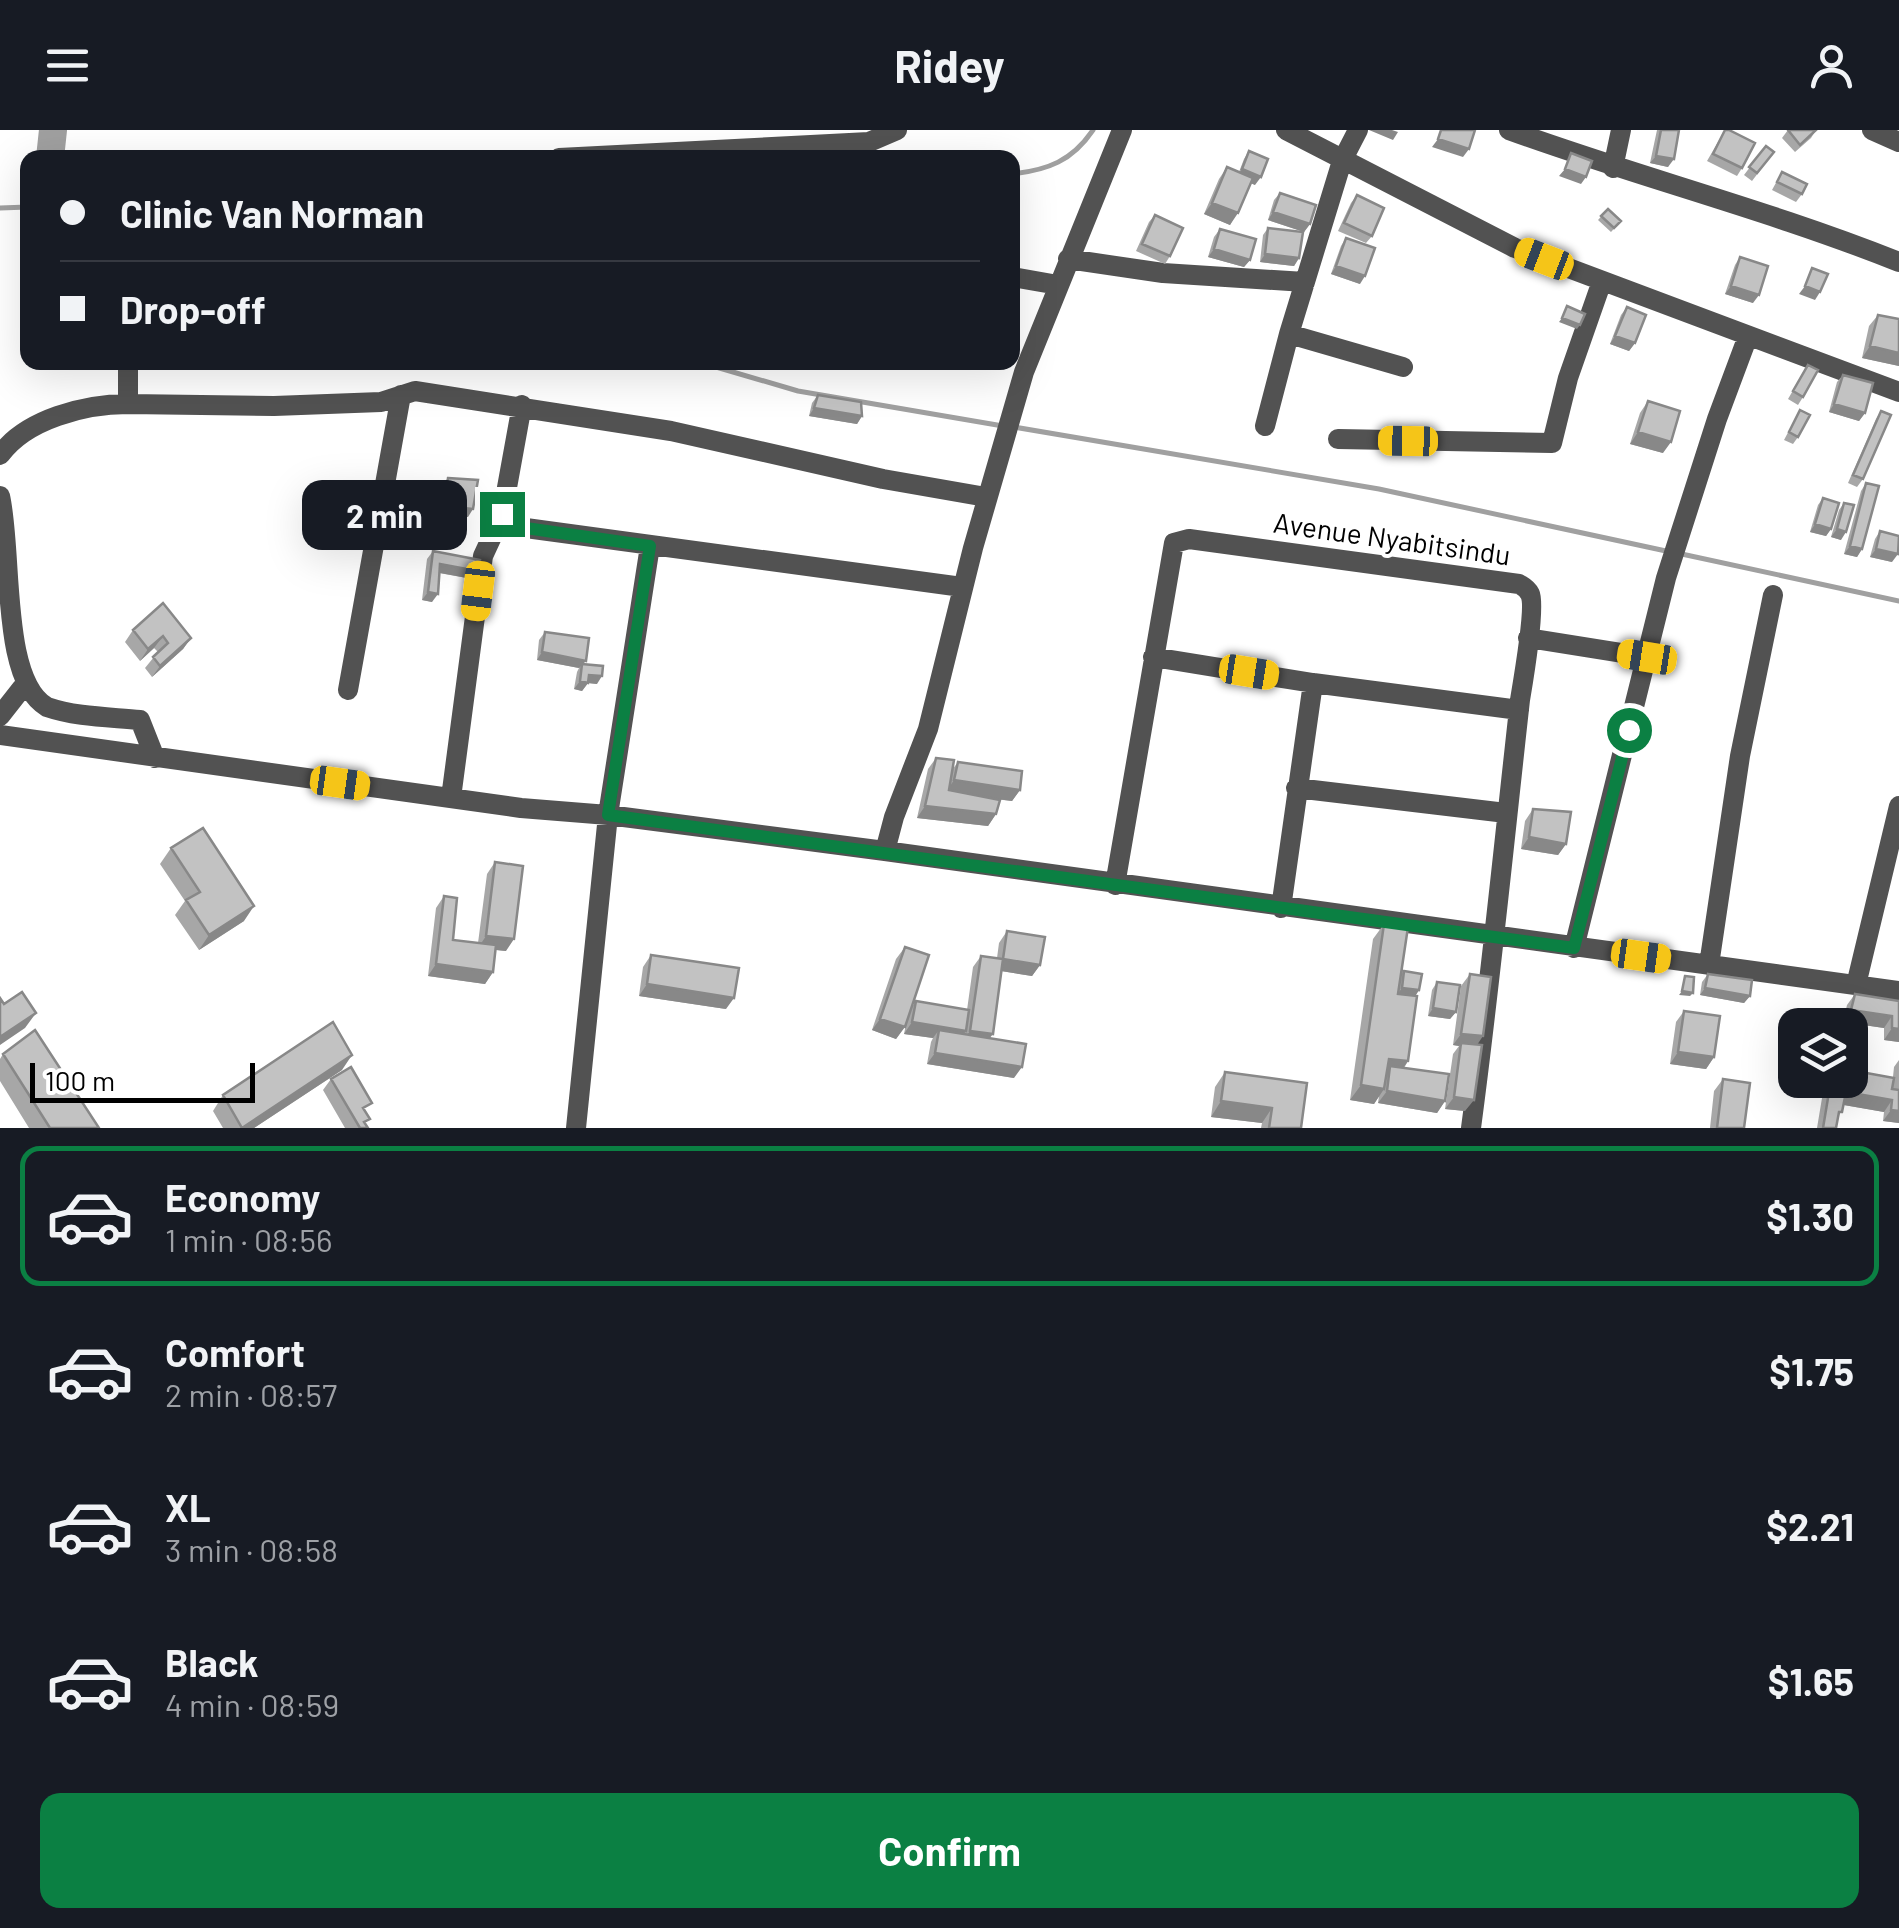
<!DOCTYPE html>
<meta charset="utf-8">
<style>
body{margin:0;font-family:Barlow,sans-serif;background:#20242c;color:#f1f3f6;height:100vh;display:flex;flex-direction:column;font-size:38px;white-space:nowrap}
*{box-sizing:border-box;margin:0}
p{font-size:32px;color:#9ea1a6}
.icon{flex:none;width:55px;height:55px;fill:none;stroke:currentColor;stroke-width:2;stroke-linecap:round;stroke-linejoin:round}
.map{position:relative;height:998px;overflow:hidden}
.drawer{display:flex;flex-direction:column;background:#171b24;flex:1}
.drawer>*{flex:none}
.hud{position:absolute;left:20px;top:20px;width:1000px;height:220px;border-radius:20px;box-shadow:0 10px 40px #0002;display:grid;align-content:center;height:220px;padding:0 40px;background:#171b24}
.controls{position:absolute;left:1778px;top:878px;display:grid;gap:20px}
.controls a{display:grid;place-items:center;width:90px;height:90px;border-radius:20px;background:#171b24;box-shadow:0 10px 40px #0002;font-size:50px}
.scale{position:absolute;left:30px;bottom:25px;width:225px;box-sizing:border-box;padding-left:10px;border:5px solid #000;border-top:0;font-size:28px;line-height:35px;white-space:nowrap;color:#000;-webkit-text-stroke:8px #fff;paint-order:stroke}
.end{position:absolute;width:45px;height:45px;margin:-22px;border:12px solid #0b8043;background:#fff;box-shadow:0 0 0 5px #fff}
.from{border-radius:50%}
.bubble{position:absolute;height:70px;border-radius:20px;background:#171b24;box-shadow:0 10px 40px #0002;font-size:32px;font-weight:700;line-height:70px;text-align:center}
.car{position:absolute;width:30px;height:60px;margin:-30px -15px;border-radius:12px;box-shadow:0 0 8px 2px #0007;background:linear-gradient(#f5c518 24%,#345 0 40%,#f5c518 0 76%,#345 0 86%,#f5c518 0)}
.hud b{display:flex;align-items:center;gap:35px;height:95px;font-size:38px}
.hud b+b{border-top:2px solid #363941}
.hud i{width:25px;height:25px;background:#f1f3f6}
ul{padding:18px 0 0;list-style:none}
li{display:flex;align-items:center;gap:30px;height:140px;margin:0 20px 15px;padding:0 20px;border:5px solid transparent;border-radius:20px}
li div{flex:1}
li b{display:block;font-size:38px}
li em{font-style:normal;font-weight:700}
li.selected{border-color:#0b8043}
li>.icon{width:90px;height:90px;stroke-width:1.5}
.action{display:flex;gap:20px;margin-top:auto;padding:20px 40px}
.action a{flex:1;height:115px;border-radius:20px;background:#0b8043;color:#fff;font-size:40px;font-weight:700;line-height:115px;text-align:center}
header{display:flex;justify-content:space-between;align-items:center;height:130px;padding:0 40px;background:#171b24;font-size:45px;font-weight:700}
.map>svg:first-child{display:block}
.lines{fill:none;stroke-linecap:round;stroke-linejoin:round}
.stream{stroke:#a0a0a0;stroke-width:5}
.river{stroke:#a0a0a0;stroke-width:28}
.minor{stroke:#525252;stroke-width:20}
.wall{fill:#a7a7a7}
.shaded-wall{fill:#888}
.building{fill:#c2c2c2;stroke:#888;stroke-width:2.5}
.route{stroke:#0b8043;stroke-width:12}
.labels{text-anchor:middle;stroke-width:8;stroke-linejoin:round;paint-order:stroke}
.street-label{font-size:28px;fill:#000;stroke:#fff}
</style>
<header><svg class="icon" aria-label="menu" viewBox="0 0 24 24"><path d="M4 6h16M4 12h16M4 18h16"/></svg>Ridey<svg class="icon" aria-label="person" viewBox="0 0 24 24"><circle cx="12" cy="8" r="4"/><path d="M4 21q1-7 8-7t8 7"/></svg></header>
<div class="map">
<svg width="1899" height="998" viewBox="0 0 1899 998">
<rect width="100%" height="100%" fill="#fff"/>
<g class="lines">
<path class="stream" d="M1012 44C1048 40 1072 31 1093 0
M0 78 28 77
M699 232 798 261 1003 296
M1014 297 1379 359 1666 421
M1677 423 1899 471"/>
<path class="river" d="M50 28 53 0"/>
<path class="minor" d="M1286 0 1515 118 1899 262
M1509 0C1638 47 1772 81 1899 132
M1872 0 1899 12
M559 28 869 12 897 0
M1613 38 1621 0
M1068 129 1163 143 1305 152
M1012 147 1058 155
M1289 204 1403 237
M128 232V274L274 276 381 272 415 261 671 301 883 349 986 367
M522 275 502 385 505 392 511 396 962 457
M1265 296 1289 204 1342 31 1358 0
M1338 309 1552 313 1568 248 1602 151
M0 325C26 289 85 274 128 274
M0 366C13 423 0 550 47 577 76 587 110 587 140 590L155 628
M1528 508 1647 527
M1153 527 1313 553 1519 580
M348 560 401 265
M0 586 22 558
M0 605 521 678 608 685 885 721 1899 861
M1296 658 1506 683
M451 668 483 426 502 385
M885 721 894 687 928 599 973 418 1024 242 1122 0
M1115 755 1174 413 1189 409 1519 454C1524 457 1527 458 1530 464 1536 476 1523 552 1520 570 1504 713 1490 856 1471 998
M1281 778 1313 553
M1574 818 1666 448 1717 289 1748 206
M1709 835 1740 626 1773 465
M1856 855 1899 676
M576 998 608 685 650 416"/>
</g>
<path class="wall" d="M1657 0H1679L1668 37 1650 33Z
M1725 0 1742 38 1737 46 1707 31Z
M1788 0H1816L1811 8 1795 22 1782 8Z
M1766 16 1774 22 1752 51 1744 45Z
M1249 21 1255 55 1251 53 1230 95 1204 84 1219 49 1227 37 1239 42 1244 29Z
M1782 42 1802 64 1796 72 1772 60Z
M1280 63 1310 94 1304 102 1268 90 1274 70Z
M1357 65 1372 106 1366 113 1338 101 1351 73Z
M1608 79 1621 91 1611 102 1598 90Z
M1155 85 1170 126 1165 134 1136 121 1149 92Z
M1268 98 1299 128 1294 136 1260 132 1263 105Z
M1220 99 1250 130 1244 137 1208 127 1214 107Z
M1346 108 1360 154 1331 144 1341 116Z
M1740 127 1753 173 1725 164 1735 135Z
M1627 177 1635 213 1629 221 1610 214 1621 185Z
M1878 185 1899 189V236L1862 228 1869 196Z
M1808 235 1803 267 1798 275 1788 269Z
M1843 245 1865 283 1859 291 1829 282 1837 252Z
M818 265 862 286 857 294 809 286 812 273Z
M1648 271 1663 323 1630 314 1640 283Z
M1800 280 1798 307 1793 314 1784 310Z
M1881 281 1863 349 1857 357 1848 353 1876 289Z
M448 348 468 387 439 383 442 355Z
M1866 353 1862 419 1857 427 1844 424 1861 361Z
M1823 368 1831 399 1826 406 1810 402 1818 375Z
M1844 373 1841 410 1831 407 1839 380Z
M1880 401 1892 432 1870 427 1875 409Z
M433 421 480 430 477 449 472 457H465L467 448 439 443 432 472 422 470 427 429Z
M133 500 191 508 183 519 152 547 145 538 158 522 154 518 140 531 125 512Z
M545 502 583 534 597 554 588 553 582 561 574 559 577 542 579 538 537 530 539 510Z
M936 628 952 640 958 632 1020 660 1012 671 994 669 996 684 988 696 917 688 928 639Z
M1533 679 1566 714 1558 725 1521 719 1525 691Z
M171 718 244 791 199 820 175 785 185 771 160 734Z
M495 732 506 821 496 820 493 842 485 854 428 846 436 778 444 766 453 810 478 813 487 744Z
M1384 794 1401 845 1404 841 1419 860 1415 866 1408 931 1404 938 1445 971 1437 983 1378 973 1379 966 1374 974 1350 970 1373 809Z
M1007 801 1040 835 1032 846 1001 841 989 908 1014 948 927 934 931 912 933 908 904 904 906 894 896 909 872 900 896 829 905 817 911 878 916 871 967 880 973 837 981 826 997 828 999 813Z
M651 825 726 879 639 866 643 837Z
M1470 844 1477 915 1465 981 1445 979 1453 924 1459 916 1453 915 1461 856Z
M1708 844 1750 866 1744 873 1700 865 1702 852Z
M1437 852 1456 882 1450 889 1428 886 1432 860Z
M1855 864 1899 871V912L1884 910V898L1843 892 1847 875Z
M1684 881 1714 927 1706 939 1670 934 1676 892Z
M3 924 99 998H29L0 951V929Z
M1899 930V993L1883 991 1884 982 1844 975 1837 989 1836 998H1817L1825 950 1893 947 1894 937Z
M342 940 254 998H223L213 981 223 965Z
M1225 942 1301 998H1261L1262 993 1211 987 1215 957Z
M331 949 365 982 366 995 368 998H345L323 960Z
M1723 949 1744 998H1710L1714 961Z"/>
<path class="shaded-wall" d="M1369 0H1392L1398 2 1393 10Z
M1438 9 1469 19 1463 27 1432 17Z
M1656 26 1674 29 1668 37 1650 33Z
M1242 39 1261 47 1255 55 1237 47Z
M1565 39 1586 47 1581 54 1559 46Z
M1212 73 1238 83 1230 95 1204 84Z
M1273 82 1310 94 1304 102 1268 90Z
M1214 119 1250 130 1244 137 1208 127Z
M1265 124 1299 128 1294 136 1260 132Z
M1336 136 1365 146 1360 154 1331 144Z
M1731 156 1759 165 1753 173 1725 164Z
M1805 156 1820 162 1815 170 1799 164Z
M1562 188 1580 195 1577 199 1559 192Z
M1615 206 1635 213 1629 221 1610 214Z
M1870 216 1899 223V236L1862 228Z
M1834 274 1865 283 1859 291 1829 282Z
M814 278 862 286 857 294 809 286Z
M1638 302 1671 312 1663 323 1630 314Z
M444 376 473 379 468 387 439 383Z
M1815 394 1831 399 1826 406 1810 402Z
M1837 399 1846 402 1841 410 1831 407Z
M1850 416 1862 419 1857 427 1844 424Z
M1876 419 1898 424 1892 432 1870 427Z
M440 434 472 440 467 448 435 442Z
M470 449H477L472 457H465Z
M428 462 438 464 432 472 422 470Z
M163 506 154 518 140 531 148 519Z
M191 508 183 519 152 547 160 536Z
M542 522 586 531 579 538 537 530Z
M589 545 602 546 597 554 588 553 582 561 574 559 580 551Z
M954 650 1020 660 1012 671 946 662Z
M925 676 996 684 988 696 917 688Z
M1529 707 1566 714 1558 725 1521 719Z
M254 776 244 791 199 820 209 805Z
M486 806 514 809 506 821 478 818Z
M1003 829 1040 835 1032 846 995 840Z
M436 834 493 842 485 854 428 846Z
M647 854 734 868 726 879 639 866Z
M1402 858 1419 860 1414 868 1396 866Z
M1705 858 1750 866 1744 873 1700 865Z
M1682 861 1693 863 1690 866 1679 865Z
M1433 878 1456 882 1450 889 1428 886Z
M1851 880 1892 886 1884 898 1843 892Z
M36 883 25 898 0 915V907Z
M880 889 905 897 896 909 872 900Z
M912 892 966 901 958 912 939 900 933 908 904 904Z
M1892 898 1899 899V912L1884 910Z
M970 901 993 904 984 915 962 912Z
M1461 904 1483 906 1475 918 1461 913 1459 916 1453 915Z
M1678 922 1714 927 1706 939 1670 934Z
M935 923 1022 937 1014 948 927 934Z
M352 925 342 940 254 998H242Z
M1389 929 1408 931 1397 947 1390 936 1384 945Z
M1361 955 1384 959 1374 974 1350 970Z
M1387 961 1445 971 1437 983 1378 973Z
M1846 962 1892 970 1884 982 1838 974Z
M1454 967 1474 970 1465 981 1445 979Z
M1221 971 1272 978 1262 993 1211 987Z
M1891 980 1899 981V993L1883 991Z"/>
<path class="building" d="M1441 0H1475L1469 19 1438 9Z
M1661 0H1679L1674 29 1656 26Z
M1725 0H1729L1755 13 1742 38 1713 24Z
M1788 0H1816L1800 15Z
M1766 16 1774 22 1757 43 1749 37Z
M1249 21 1268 29 1261 47 1242 39Z
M1571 23 1592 31 1586 47 1565 39Z
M1227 37 1253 48 1238 83 1212 73Z
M1782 42 1807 54 1802 64 1777 52Z
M1280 63 1316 75 1310 94 1273 82Z
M1357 65 1384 78 1372 106 1344 93Z
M1608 79 1621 91 1614 98 1601 86Z
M1155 85 1183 98 1170 126 1142 114Z
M1268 98 1303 102 1299 128 1265 124Z
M1220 99 1256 109 1250 130 1214 119Z
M1346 108 1375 118 1365 146 1336 136Z
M1740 127 1768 136 1759 165 1731 156Z
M1812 138 1828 144 1820 162 1805 156Z
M1567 176 1585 184 1580 195 1562 188Z
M1627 177 1646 185 1635 213 1615 206Z
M1878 185 1899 189V223L1870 216Z
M1808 235 1818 240 1803 267 1793 261Z
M1843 245 1873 253 1865 283 1834 274Z
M818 265 861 272 862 286 814 278Z
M1648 271 1680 281 1671 312 1638 302Z
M1800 280 1810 285 1798 307 1789 302Z
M1881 281 1891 285 1863 349 1853 345Z
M448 348 478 350 473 379 444 376Z
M1866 353 1879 356 1862 419 1850 416Z
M1823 368 1839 373 1831 399 1815 394Z
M1844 373 1854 375 1846 402 1837 399Z
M1880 401 1899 406 1898 424 1876 419Z
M433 421 480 430 477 449H470L472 440 440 434 438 464 428 462Z
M163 473 191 508 160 536 153 527 168 513 163 506 148 519 133 500Z
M545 502 589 508 586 531 542 522Z
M582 534 603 536 602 546 589 545 588 553 580 551Z
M936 628 954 630 949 660 1000 670 996 684 925 676Z
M958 632 1022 641 1020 660 954 650Z
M1533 679 1571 682 1566 714 1529 707Z
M203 698 254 776 209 805 186 770 200 762 171 718Z
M495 732 523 736 514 809 486 806Z
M444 766 457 768 453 810 496 815 493 842 436 834Z
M1384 794 1408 797 1398 864 1417 866 1408 931 1389 929 1384 959 1361 955Z
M1007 801 1045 807 1040 835 1003 829Z
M905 817 929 825 905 897 880 889Z
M651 825 739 838 734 868 647 854Z
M981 826 1003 829 993 904 970 901Z
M1404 841 1422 844 1419 860 1402 858Z
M1470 844 1491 847 1483 906 1461 904Z
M1708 844 1752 850 1750 866 1705 858Z
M1685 846 1694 847 1693 863 1682 861Z
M1437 852 1460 855 1456 882 1433 878Z
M22 862 36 883 0 907V868L4 874Z
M1855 864 1899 871V899L1892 898V886L1851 880Z
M916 871 969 880 966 901 912 892Z
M1684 881 1720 886 1714 927 1678 922Z
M333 892 352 925 242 998 223 965Z
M35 900 99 998H50L3 924Z
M939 900 1026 914 1022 937 935 923Z
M1461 913 1482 915 1474 970 1454 967Z
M1390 936 1449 944 1445 971 1387 961Z
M351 937 372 973 363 978 370 989 364 992 368 998H360L331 949Z
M1850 940 1894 948 1892 959 1899 960V981L1891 980 1892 970 1846 962 1842 982H1839L1836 998H1823L1831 950H1850Z
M1225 942 1307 953 1301 998H1269L1272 978 1221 971Z
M1723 949 1750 953 1744 998H1717Z"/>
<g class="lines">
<path class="route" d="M502 384 505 392 512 396 650 416 608 685 1574 818 1629 600"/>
</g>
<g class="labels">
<g class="street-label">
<text transform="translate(1392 409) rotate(8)" y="10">Avenue Nyabitsindu</text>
</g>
</g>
</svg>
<div class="controls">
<a><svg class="icon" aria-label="layers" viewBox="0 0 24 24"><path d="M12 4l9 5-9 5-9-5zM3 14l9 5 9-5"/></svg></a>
</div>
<div class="scale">100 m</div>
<i class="end from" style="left:1629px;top:600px"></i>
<i class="end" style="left:502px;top:384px"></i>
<div class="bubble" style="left:302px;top:350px;width:165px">2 min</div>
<i class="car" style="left:1544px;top:129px;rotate:291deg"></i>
<i class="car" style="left:1408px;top:311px;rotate:271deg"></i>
<i class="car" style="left:478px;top:461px;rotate:187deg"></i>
<i class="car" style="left:1647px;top:527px;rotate:279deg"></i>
<i class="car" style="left:1249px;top:542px;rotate:99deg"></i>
<i class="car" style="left:340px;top:653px;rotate:98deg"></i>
<i class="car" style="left:1641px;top:826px;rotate:98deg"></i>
<div class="hud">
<b><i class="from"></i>Clinic Van Norman</b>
<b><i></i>Drop-off</b>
</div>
</div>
<section class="drawer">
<ul>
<li class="selected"><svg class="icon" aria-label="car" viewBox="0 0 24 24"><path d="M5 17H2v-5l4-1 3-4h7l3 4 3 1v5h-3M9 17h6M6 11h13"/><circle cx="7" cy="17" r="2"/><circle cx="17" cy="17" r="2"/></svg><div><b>Economy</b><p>1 min · 08:56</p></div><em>$1.30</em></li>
<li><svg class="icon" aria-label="car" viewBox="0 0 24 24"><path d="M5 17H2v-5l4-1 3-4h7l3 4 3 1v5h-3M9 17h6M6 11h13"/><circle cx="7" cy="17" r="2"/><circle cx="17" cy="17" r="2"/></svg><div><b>Comfort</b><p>2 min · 08:57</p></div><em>$1.75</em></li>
<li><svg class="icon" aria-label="car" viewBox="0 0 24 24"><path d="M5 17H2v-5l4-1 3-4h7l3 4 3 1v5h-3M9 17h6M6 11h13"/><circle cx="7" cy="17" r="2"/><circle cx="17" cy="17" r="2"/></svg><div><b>XL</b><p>3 min · 08:58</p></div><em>$2.21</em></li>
<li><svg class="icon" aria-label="car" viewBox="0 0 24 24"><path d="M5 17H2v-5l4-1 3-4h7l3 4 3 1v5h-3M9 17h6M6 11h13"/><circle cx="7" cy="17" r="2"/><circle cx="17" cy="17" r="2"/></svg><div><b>Black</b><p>4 min · 08:59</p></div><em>$1.65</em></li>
</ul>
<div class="action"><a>Confirm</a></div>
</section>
